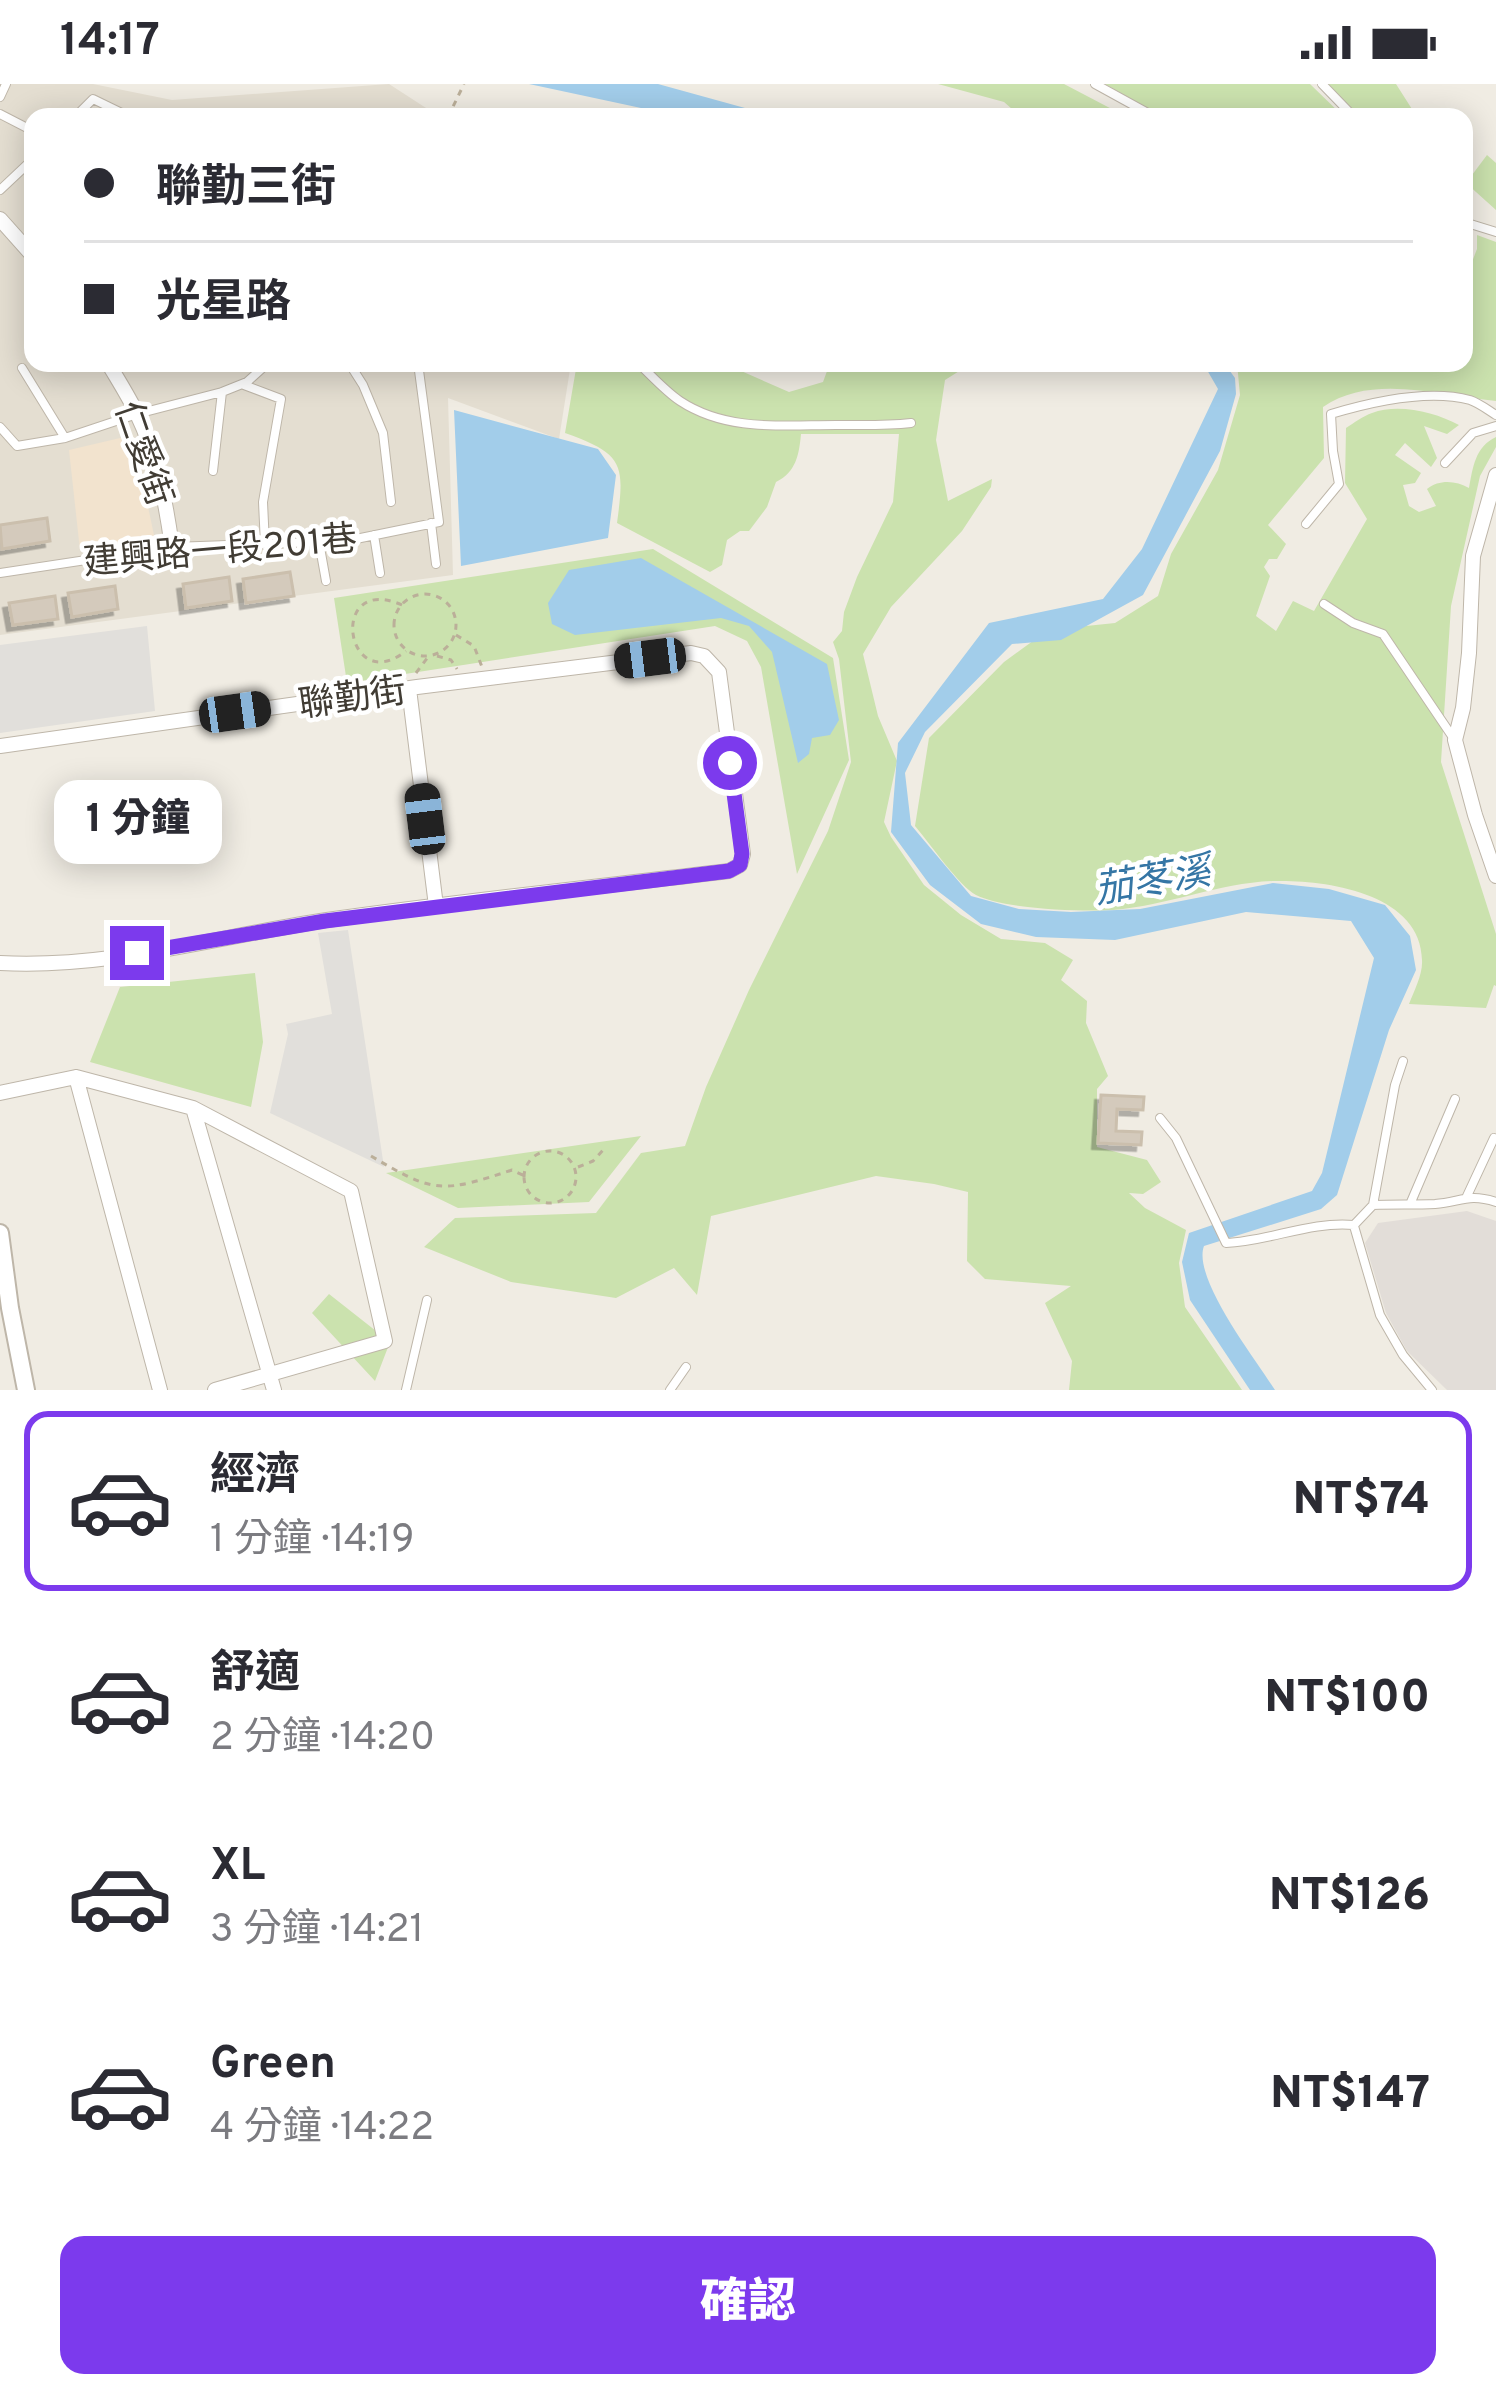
<!DOCTYPE html>
<html lang="zh-TW">
<meta charset="utf-8">
<style>
body{margin:0;font-family:Overpass,"Noto Sans TC",sans-serif;background:#f7f7f7;color:#2b2b33;height:100vh;display:flex;flex-direction:column;font-size:45px;white-space:nowrap}
*{box-sizing:border-box;margin:0}
p{font-size:39px;color:#7c7c81}
.icon{flex:none;width:66px;height:66px;fill:none;stroke:currentColor;stroke-width:2;stroke-linecap:round;stroke-linejoin:round}
.map{position:relative;height:1306px;overflow:hidden}
.details{display:flex;flex-direction:column;background:#fff;flex:1}
.details>*{flex:none}
.banner{position:absolute;left:24px;top:24px;width:1449px;height:264px;border-radius:24px;box-shadow:0 6px 30px #0003;display:grid;align-content:center;height:264px;padding:0 60px;background:#fff}
.end{position:absolute;width:54px;height:54px;margin:-27px;border:15px solid #7c3aed;background:#fff;box-shadow:0 0 0 6px #fff}
.from{border-radius:50%}
.bubble{position:absolute;height:84px;border-radius:24px;background:#fff;box-shadow:0 6px 30px #0003;font-size:39px;font-weight:800;line-height:84px;text-align:center}
.car{position:absolute;width:36px;height:72px;margin:-36px -18px;border-radius:15px;box-shadow:0 0 9px 3px #0007;background:linear-gradient(#222 24%,#8ab4d8 0 40%,#222 0 76%,#8ab4d8 0 86%,#222 0)}
.banner b{display:flex;align-items:center;gap:42px;height:114px;font-size:45px}
.banner b+b{border-top:3px solid #e1e1e2}
.banner i{width:30px;height:30px;background:#2b2b33}
ul{padding:21px 0 0;list-style:none}
li{display:flex;align-items:center;gap:36px;height:180px;margin:0 24px 18px;padding:0 36px;border:6px solid transparent;border-radius:24px}
li div{flex:1}
li b{display:block;font-size:45px}
li em{font-style:normal;font-weight:800}
li.on{border-color:#7c3aed}
li>.icon{width:108px;height:108px;stroke-width:1.5}
.primary-button{display:flex;gap:24px;margin-top:auto;padding:24px 60px}
.primary-button a{flex:1;height:138px;border-radius:24px;background:#7c3aed;color:#fff;font-size:48px;font-weight:800;line-height:138px;text-align:center}
.status{display:flex;justify-content:space-between;align-items:center;height:84px;padding:0 60px;background:#fff;direction:ltr}
.status svg{height:33px;fill:currentColor}
.map>svg:first-child{display:block}
.residential{fill:#e4ded1}
.commercial{fill:#f2e3ce}
.industrial{fill:#e2ddd8}
.green{fill:#cbe2ae}
.parking{fill:#e1dfdb}
.water{fill:#a2cdea}
.building{fill:#d4cabc;stroke:#cbbfad;stroke-width:3;filter:url(#shadow)}
.lines{fill:none;stroke-linecap:round;stroke-linejoin:round}
.service-casing{stroke:#beb6a9;stroke-width:10}
.minor-casing{stroke:#beb6a9;stroke-width:16}
.tertiary-casing{stroke:#beb6a9;stroke-width:20}
.path{stroke:#bbaf99;stroke-width:3;stroke-dasharray:6 6;stroke-linecap:butt}
.service{stroke:#fff;stroke-width:8}
.minor{stroke:#fff;stroke-width:14}
.tertiary{stroke:#fff;stroke-width:16}
.route{stroke:#7c3aed;stroke-width:15}
.labels{text-anchor:middle;stroke-width:9;stroke-linejoin:round;paint-order:stroke}
.street-label{font-size:36px;fill:#413c34;stroke:#fff}
.water-label{font-size:39px;font-style:italic;fill:#3576a5;stroke:#fff}
</style>
<div class="status"><b>14:17</b><svg viewBox="0 0 49 12"><path d="M0 12V9h3v3zM5 12V6h3v6zM10 12V3h3v9zM15 12V0h3v12zM26 1h20v11H26zM47 4h2v5h-2z"/></svg></div>
<div class="map">
<svg width="1496" height="1306" viewBox="0 0 1496 1306">
<defs>
<filter id="shadow"><feDropShadow dx="-5.5" dy="5.5" stdDeviation="0" flood-color="#0004"/></filter>
</defs>
<rect width="100%" height="100%" fill="#f0ece3"/>
<path class="residential" d="M0 0H93L172 16 389 0 440 33H33V279H571L559 355 448 314 453 491 0 551Z"/>
<path class="commercial" d="M133 351 155 456 80 466 69 366Z"/>
<path class="industrial" d="M1467 1127 1496 1137V1306H1447L1407 1267 1386 1229 1365 1159 1378 1139Z"/>
<path class="green" d="M938 0H1064L1127 33H1021L1004 18Z
M1105 0H1310L1344 33H1162Z
M1328 0H1396L1417 33H1360Z
M1487 71 1496 79V126L1466 99Z
M1477 151 1496 158V317C1441 312 1372 289 1323 323L1324 374 1268 441 1286 460 1277 475H1269L1264 483 1270 492 1256 532 1276 547 1293 517 1314 527 1367 435 1345 399 1346 344C1354 339 1363 332 1372 329 1398 319 1435 328 1459 341L1447 350 1424 342 1437 374 1431 383 1405 359 1395 371 1421 389 1415 399 1403 401 1409 422 1419 428 1436 422 1427 405C1440 395 1456 397 1469 404 1473 383 1475 363 1496 353V363L1480 392 1451 522 1441 678 1496 850V902L1494 901 1486 924 1409 920C1414 907 1423 890 1422 876 1421 810 1328 796 1276 797 1221 798 1168 822 1113 826 1082 828 1003 825 976 811 960 803 928 757 915 742L929 654 1004 578 1048 546 1115 539 1158 512 1171 470 1218 386 1240 311 1237 279H1464V183H1470L1477 165Z
M577 279H723L789 308 823 298 830 279H972L945 296 936 356 948 417 992 395 991 403 962 447 891 523 863 570 878 632 897 677 884 738 891 753 924 801 961 831 1001 855 1045 859 1073 876 1061 896 1087 917 1086 939 1108 992 1097 1005V1063L1147 1076 1161 1098 1143 1110 1129 1109 1145 1124 1186 1146 1179 1179 1185 1223 1242 1306H1069L1072 1277 1045 1219 1071 1202 985 1195 967 1177 968 1108 934 1100 876 1092 711 1132 697 1211 674 1184 616 1214 511 1198 424 1163 455 1134 596 1129 641 1069 685 1062 706 1003 749 906 828 747 851 678 839 575 833 558 842 547 844 528 857 493 893 418 899 350H801C799 371 796 388 776 398L767 423 749 447H740L727 456 722 481 710 488 617 439C625 380 624 370 565 349Z
M653 465 833 574 849 676 797 790 761 583 747 557 715 542 347 599 334 514Z
M255 889 263 958 251 1023 90 978 120 903Z
M641 1052 589 1118 458 1124 386 1089Z
M329 1210 390 1258 375 1297 312 1229Z"/>
<path class="parking" d="M147 542 155 627 0 649V561Z
M348 846 384 1083 270 1029 288 950 286 940 332 930 318 849Z"/>
<path class="water" d="M529 0H658L778 33H683Z
M1203 279H1224L1235 294 1236 310 1220 367 1143 511 1061 556 1012 560 925 648 905 689 911 741 971 812 1019 825 1071 828 1140 825 1273 799 1329 805 1385 821 1410 852 1416 886 1389 946 1337 1111 1321 1125 1204 1162C1192 1194 1256 1276 1275 1306H1250L1190 1216 1182 1178 1189 1149 1312 1107 1322 1089 1374 874 1351 837 1246 828 1115 856 1036 853 981 840 930 801 891 748 898 659 989 539 1103 515 1142 465 1218 305Z
M454 326 598 365 616 391 608 454 461 482Z
M641 474 827 580 839 636 830 651 812 654 809 670 798 679 772 568 749 542 721 534 575 551 552 540 548 519 569 486Z"/>
<path class="building" d="M47 434 50 457 2 465 0 441Z
M290 488 294 512 246 519 243 495Z
M229 493 232 517 186 524 183 500Z
M115 502 118 525 72 533 68 509Z
M55 512 58 535 13 541 9 519Z
M1101 1011 1144 1013 1143 1026 1117 1025 1116 1047 1142 1048 1141 1061 1098 1059Z"/>
<g class="lines">
<g class="service-casing">
<path id="service" d="M1095 0 1155 33
M1322 0 1354 33
M0 13 6 0
M0 30 33 47
M75 33 93 15 130 33
M0 106 33 75
M1464 138 1496 148
M349 279 363 301 383 349 391 418
M638 279C651 291 665 307 680 317 727 348 783 341 836 341 863 341 884 342 911 339
M22 284 65 354
M244 301 281 315 263 418 265 461
M0 343 17 362 65 354 137 330 222 308 247 298 268 279
M1445 379 1473 349 1496 342
M213 387 222 308
M431 439 436 480
M1306 440 1339 400 1333 367 1331 330C1371 318 1429 305 1470 316 1479 319 1488 326 1496 331
M374 451 380 489
M319 458 326 497
M0 489 172 463 346 457 439 438 418 279
M1324 520 1353 539 1383 550 1454 655
M1160 1034 1176 1054 1226 1159C1270 1157 1310 1137 1354 1141
M1467 1112 1494 1054
M1411 1118 1455 1015
M1373 1121 1395 1001 1403 977
M1354 1141 1373 1121C1394 1120 1415 1121 1435 1120 1461 1118 1468 1109 1496 1118
M1354 1142 1380 1231 1403 1271 1432 1306
M406 1306 427 1216
M670 1306 686 1283"/>
</g>
<g class="minor-casing">
<path id="minor" d="M0 135 33 172
M108 279C118 296 129 313 137 330 157 371 166 419 172 463
M1496 391 1473 472 1469 569 1463 624 1455 656 1475 731 1496 792
M409 605 436 822
M0 662 417 603 691 569 704 572 719 588 743 770 740 781 729 787C595 803 461 817 327 836 219 852 110 885 0 879
M76 993 160 1306
M0 1009 76 993 193 1024 351 1107 385 1257 215 1306
M193 1024 274 1306"/>
</g>
<g class="tertiary-casing">
<path id="tertiary" d="M0 1149 10 1224 26 1306"/>
</g>
<path class="path" d="M448 33 464 0
M394 541a31 31 0 1 1 62 0a31 31 0 1 1-62 0Z
M402 521C327 488 345 615 406 567
M456 551 474 562 482 583
M437 572 451 576 457 585
M416 589 428 573
M524 1093a26 26 0 1 1 52 0a26 26 0 1 1-52 0Z
M371 1072C435 1110 442 1109 512 1086L525 1092
M578 1083 593 1077 605 1064"/>
<use href="#service" class="service"/>
<use href="#minor" class="minor"/>
<use href="#tertiary" class="tertiary"/>
</g>
<g class="lines">
<path class="route" d="M137 869 325 837 729 787 740 781 742 770 730 679"/>
</g>
<g class="labels">
<g class="street-label">
<text transform="translate(145 369) rotate(71)" y="13">仁愛街</text>
<text transform="translate(220 465) rotate(-5)" y="13">建興路一段201巷</text>
<text transform="translate(352 612) rotate(-8)" y="13">聯勤街</text>
</g>
<g class="water-label">
<text transform="translate(1152 795) rotate(-10)" y="14">茄苳溪</text>
</g>
</g>
</svg>
<i class="end from" style="left:730px;top:679px"></i>
<i class="end" style="left:137px;top:869px"></i>
<div class="bubble" style="left:54px;top:696px;width:168px">1 分鐘</div>
<i class="car" style="left:650px;top:574px;rotate:263deg"></i>
<i class="car" style="left:235px;top:628px;rotate:82deg"></i>
<i class="car" style="left:425px;top:735px;rotate:353deg"></i>
<div class="banner">
<b><i class="from"></i>聯勤三街</b>
<b><i></i>光星路</b>
</div>
</div>
<section class="details">
<ul>
<li class="on"><svg class="icon" aria-label="car" viewBox="0 0 24 24"><path d="M5 17H2v-5l4-1 3-4h7l3 4 3 1v5h-3M9 17h6M6 11h13"/><circle cx="7" cy="17" r="2"/><circle cx="17" cy="17" r="2"/></svg><div><b>經濟</b><p>1 分鐘 · 14:19</p></div><em>NT$74</em></li>
<li><svg class="icon" aria-label="car" viewBox="0 0 24 24"><path d="M5 17H2v-5l4-1 3-4h7l3 4 3 1v5h-3M9 17h6M6 11h13"/><circle cx="7" cy="17" r="2"/><circle cx="17" cy="17" r="2"/></svg><div><b>舒適</b><p>2 分鐘 · 14:20</p></div><em>NT$100</em></li>
<li><svg class="icon" aria-label="car" viewBox="0 0 24 24"><path d="M5 17H2v-5l4-1 3-4h7l3 4 3 1v5h-3M9 17h6M6 11h13"/><circle cx="7" cy="17" r="2"/><circle cx="17" cy="17" r="2"/></svg><div><b>XL</b><p>3 分鐘 · 14:21</p></div><em>NT$126</em></li>
<li><svg class="icon" aria-label="car" viewBox="0 0 24 24"><path d="M5 17H2v-5l4-1 3-4h7l3 4 3 1v5h-3M9 17h6M6 11h13"/><circle cx="7" cy="17" r="2"/><circle cx="17" cy="17" r="2"/></svg><div><b>Green</b><p>4 分鐘 · 14:22</p></div><em>NT$147</em></li>
</ul>
<div class="primary-button"><a>確認</a></div>
</section>
